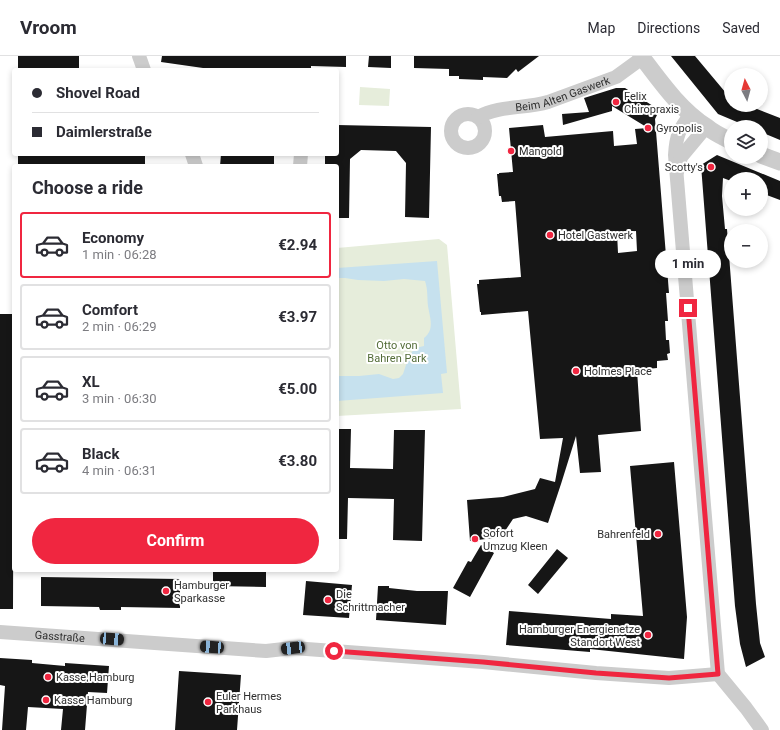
<!DOCTYPE html>
<meta charset="utf-8">
<style>
body{margin:0;font-family:Roboto,sans-serif;background:#f2f2f3;color:#2b2b33;height:100vh;display:flex;flex-direction:column;font-size:15px;white-space:nowrap}
*{box-sizing:border-box;margin:0}
p{font-size:13px;color:#7c7c81}
.icon{flex:none;width:22px;height:22px;fill:none;stroke:currentColor;stroke-width:2;stroke-linecap:round;stroke-linejoin:round}
.map{position:relative;flex:1;overflow:hidden}
.panel{position:absolute;left:12px;top:108px;width:327px;height:408px;display:flex;flex-direction:column;background:#fff;border-radius:4px;box-shadow:0 2px 6px #0003}
.panel>*{flex:none}
.guide{position:absolute;left:12px;top:12px;width:327px;height:88px;border-radius:4px;box-shadow:0 2px 6px #0003;display:grid;align-content:center;height:88px;padding:0 20px;background:#fff}
.needle{width:26px;rotate:354deg}
.fabs{position:absolute;left:724px;top:12px;display:grid;gap:8px}
.fabs a{display:grid;place-items:center;width:44px;height:44px;border-radius:50%;background:#fff;box-shadow:0 2px 6px #0003;font-size:20px}
.end{position:absolute;width:18px;height:18px;margin:-9px;border:5px solid #f02640;background:#fff;box-shadow:0 0 0 2px #fff}
.from{border-radius:50%}
.bubble{position:absolute;height:28px;border-radius:14px;background:#fff;box-shadow:0 2px 6px #0003;font-size:13px;font-weight:700;line-height:28px;text-align:center}
.car{position:absolute;width:12px;height:24px;margin:-12px -6px;border-radius:5px;box-shadow:0 0 3px 1px #0007;background:linear-gradient(#222 24%,#8ab4d8 0 40%,#222 0 76%,#8ab4d8 0 86%,#222 0)}
.guide b{display:flex;align-items:center;gap:14px;height:38px;font-size:15px}
.guide b+b{border-top:1px solid #e1e1e2}
.guide i{width:10px;height:10px;background:#2b2b33}
ul{padding:0;list-style:none}
li{display:flex;align-items:center;gap:12px;height:66px;margin:0 8px 6px;padding:0 12px;border:2px solid #e1e1e2;border-radius:4px}
li div{flex:1}
li b{display:block;font-size:15px}
li em{font-style:normal;font-weight:700}
li.current{border-color:#f02640}
li>.icon{width:36px;height:36px;stroke-width:1.5}
h2{padding:0 20px;font-size:18px;line-height:48px}
.button{display:flex;gap:8px;margin-top:auto;padding:8px 20px}
.button a{flex:1;height:46px;border-radius:24px;background:#f02640;color:#fff;font-size:16px;font-weight:700;line-height:46px;text-align:center}
header{display:flex;align-items:center;gap:24px;box-sizing:border-box;height:56px;padding:0 20px;background:#fff;border-bottom:1px solid #e1e1e2}
header strong{font-size:19px}
nav{display:flex;gap:22px;margin-inline-start:auto;font-size:14px}
.map>svg:first-child{display:block}
.green{fill:#e6eddb}
.water{fill:#c6e1ee}
.building{fill:#161616;fill-rule:evenodd}
.lines{fill:none;stroke-linecap:round;stroke-linejoin:round}
.minor{stroke:#ccc;stroke-width:14}
.tertiary{stroke:#ccc;stroke-width:17}
.route{stroke:#f02640;stroke-width:5}
.poi-dot{fill:#f02640;stroke:#fff;stroke-width:1.5}
.labels{text-anchor:middle;stroke-width:4;stroke-linejoin:round;paint-order:stroke}
.street-label{font-size:11px;fill:#2f2f2f;stroke:#fff}
.poi-label{font-size:11px;fill:#2f2f2f;stroke:#fff;text-anchor:start}
.park-label{font-size:11px;fill:#546d39;stroke:#fff}
</style>
<header>
<strong>Vroom</strong>
<nav><a>Map</a><a>Directions</a><a>Saved</a></nav>
</header>
<div class="map">
<svg width="780" height="674" viewBox="0 0 780 674">
<rect width="100%" height="100%" fill="#fff"/>
<path class="green" d="M360 31 390 33 389 50 359 49Z
M439 183 447 189 461 353 337 360V192Z"/>
<path class="water" d="M437 205 447 317 441 318 443 337 337 345V320H359L379 318 393 323 399 322 403 318 409 300 415 292 424 290V282C435 274 430 262 428 250 427 241 428 234 425 225L404 223 384 225 358 224 345 222H339L337 225V212Z"/>
<path class="building" d="M18 0H79V14H18Z
M162 0H346V11L311 10V14H217L161 6Z
M369 0H391V12L368 11Z
M414 0H539L518 16 516 13 507 22 483 21V24L459 23V20H449V13L414 12Z
M671 0H695L731 43V49H747L780 62V84L761 76V71H749L718 58Z
M616 32H625L653 50 657 56V59L655 63 669 237H666L668 265H665L666 284H669L670 297 667 298 668 304 657 305V312L637 314 641 375 598 379 601 416 580 417 576 380 561 428H558H561L548 467 526 460 513 463 501 481 470 485 467 444 503 441 535 433 540 422 555 426 563 382 540 383 528 255 481 259V256H480L477 228H479V224L521 221 515 145 502 146 501 140H499L497 118H499V117L513 116 509 72 543 69 545 81 613 75 614 90 637 88 635 73 648 72 612 50V55L563 69 562 58 589 56 584 42ZM636 175 637 195 618 197 617 177Z
M337 69 431 71 429 162 405 161 406 107 396 95 361 94 350 103 349 162H337V110H325V98H337Z
M18 98H145V110H18Z
M221 98H274V110H220Z
M717 99 780 125V144L761 137V123H731V125L723 122 722 140 725 173H727L756 548 760 587 765 601 746 611 740 588 735 550 701 109Z
M0 258H14L13 553H0Z
M337 373H351L350 412 393 413 394 374H425L422 485 393 484 394 443 348 442 347 483H337Z
M674 406 687 561 684 603 590 593V596L506 589 509 555 611 563V558L643 560 630 410Z
M481 489 494 497 470 541 453 532 468 505 471 506Z
M557 493 568 502 538 538 528 529Z
M213 514H266V531L213 530Z
M41 521 180 523V552L121 551V554H100L99 551 41 550Z
M306 525 352 529 349 562 303 559Z
M378 530H389V532L417 535H448L446 569 376 564Z
M0 602 32 604V607L65 610V607L109 610 107 637 88 636 85 674H61L63 653 28 651 26 674H2L5 630 0 629Z
M179 615 241 619 237 674H175Z"/>
<g class="lines">
<g class="minor">
<path d="M139 0 144 14"/>
<path d="M691 58C679 73 676 80 675 99L718 618 746 652 762 674"/>
<circle cx="468" cy="75" r="17"/>
<path id="s1" d="M478 61C500 49 525 53 548 46L616 21 642 2"/>
<path d="M192 98 196 110"/>
<path d="M300 110 301 98"/>
<path d="M678 114 681 101 706 71"/>
<path id="s2" d="M0 576 266 595 293 592 483 606 596 617 669 622 718 618"/>
</g>
<path class="tertiary" d="M641 0C660 25 680 54 707 71 714 77 723 81 731 85
M761 99 780 106"/>
</g>
<g class="lines">
<path class="route" d="M334 595 483 606 596 617 669 622 718 618 688 252"/>
</g>
<g class="poi-dot">
<circle cx="616" cy="46" r="4"/>
<circle cx="648" cy="72" r="4"/>
<circle cx="511" cy="95" r="4"/>
<circle cx="711" cy="111" r="4"/>
<circle cx="550" cy="179" r="4"/>
<circle cx="576" cy="315" r="4"/>
<circle cx="658" cy="478" r="4"/>
<circle cx="475" cy="483" r="4"/>
<circle cx="166" cy="535" r="4"/>
<circle cx="328" cy="544" r="4"/>
<circle cx="648" cy="579" r="4"/>
<circle cx="48" cy="621" r="4"/>
<circle cx="46" cy="644" r="4"/>
<circle cx="208" cy="646" r="4"/>
</g>
<g class="labels">
<g class="street-label">
<text dy="4" stroke="none"><textPath href="#s1" startOffset="88">Beim Alten Gaswerk</textPath></text>
<text dy="4" stroke="none"><textPath href="#s2" startOffset="60">Gasstraße</textPath></text>
</g>
<g class="poi-label">
<text x="624" y="44">Felix<tspan x="624" dy="13">Chiropraxis</tspan></text>
<text x="656" y="76">Gyropolis</text>
<text x="519" y="99">Mangold</text>
<text x="703" y="115" text-anchor="end">Scotty's</text>
<text x="558" y="183">Hotel Gastwerk</text>
<text x="584" y="319">Holmes Place</text>
<text x="483" y="481">Sofort<tspan x="483" dy="13">Umzug Kleen</tspan></text>
<text x="650" y="482" text-anchor="end">Bahrenfeld</text>
<text x="174" y="533">Hamburger<tspan x="174" dy="13">Sparkasse</tspan></text>
<text x="336" y="542">Die<tspan x="336" dy="13">Schrittmacher</tspan></text>
<text x="640" y="577" text-anchor="end">Hamburger Energienetze<tspan x="640" dy="13">Standort West</tspan></text>
<text x="56" y="625">Kasse.Hamburg</text>
<text x="216" y="644">Euler Hermes<tspan x="216" dy="13">Parkhaus</tspan></text>
<text x="54" y="648">Kasse Hamburg</text>
</g>
<g class="park-label">
<text x="397" y="293">Otto von<tspan x="397" dy="13">Bahren Park</tspan></text>
</g>
</g>
</svg>
<div class="fabs">
<a><svg class="needle" viewBox="-14 -14 28 28"><path d="M0-13l5 13h-10z" fill="#e53935"/><path d="M0 13l5-13h-10z" fill="#7c7c81"/></svg></a>
<a><svg class="icon" aria-label="layers" viewBox="0 0 24 24"><path d="M12 4l9 5-9 5-9-5zM3 14l9 5 9-5"/></svg></a>
<a>+</a>
<a>−</a>
</div>
<i class="end from" style="left:334px;top:595px"></i>
<i class="end" style="left:688px;top:252px"></i>
<div class="bubble" style="left:655px;top:194px;width:66px">1 min</div>
<i class="car" style="left:112px;top:583px;rotate:94deg"></i>
<i class="car" style="left:212px;top:591px;rotate:274deg"></i>
<i class="car" style="left:293px;top:592px;rotate:263deg"></i>
<div class="guide">
<b><i class="from"></i>Shovel Road</b>
<b><i></i>Daimlerstraße</b>
</div>
<section class="panel">
<h2>Choose a ride</h2>
<ul>
<li class="current"><svg class="icon" aria-label="car" viewBox="0 0 24 24"><path d="M5 17H2v-5l4-1 3-4h7l3 4 3 1v5h-3M9 17h6M6 11h13"/><circle cx="7" cy="17" r="2"/><circle cx="17" cy="17" r="2"/></svg><div><b>Economy</b><p>1 min · 06:28</p></div><em>€2.94</em></li>
<li><svg class="icon" aria-label="car" viewBox="0 0 24 24"><path d="M5 17H2v-5l4-1 3-4h7l3 4 3 1v5h-3M9 17h6M6 11h13"/><circle cx="7" cy="17" r="2"/><circle cx="17" cy="17" r="2"/></svg><div><b>Comfort</b><p>2 min · 06:29</p></div><em>€3.97</em></li>
<li><svg class="icon" aria-label="car" viewBox="0 0 24 24"><path d="M5 17H2v-5l4-1 3-4h7l3 4 3 1v5h-3M9 17h6M6 11h13"/><circle cx="7" cy="17" r="2"/><circle cx="17" cy="17" r="2"/></svg><div><b>XL</b><p>3 min · 06:30</p></div><em>€5.00</em></li>
<li><svg class="icon" aria-label="car" viewBox="0 0 24 24"><path d="M5 17H2v-5l4-1 3-4h7l3 4 3 1v5h-3M9 17h6M6 11h13"/><circle cx="7" cy="17" r="2"/><circle cx="17" cy="17" r="2"/></svg><div><b>Black</b><p>4 min · 06:31</p></div><em>€3.80</em></li>
</ul>
<div class="button"><a>Confirm</a></div>
</section>
</div>
